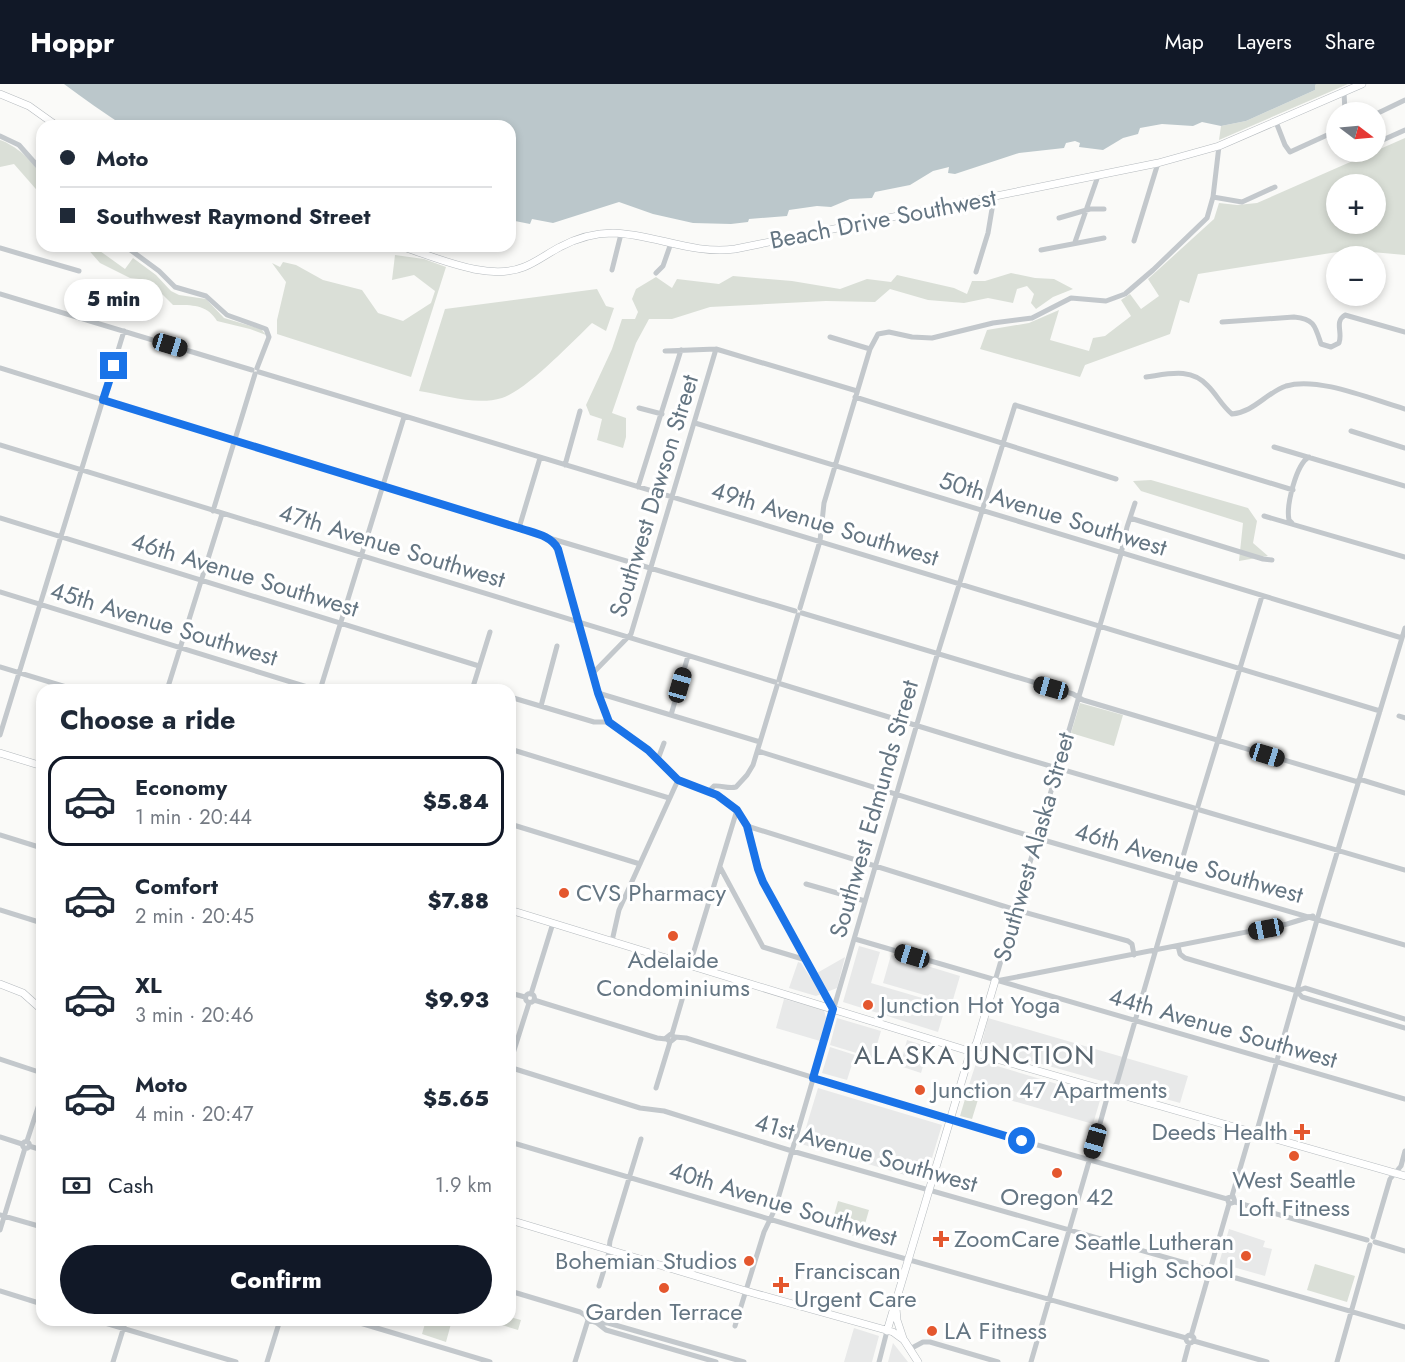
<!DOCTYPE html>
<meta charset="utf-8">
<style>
body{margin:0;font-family:Jost,sans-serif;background:#f2f2f3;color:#1f2937;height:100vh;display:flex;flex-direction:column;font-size:22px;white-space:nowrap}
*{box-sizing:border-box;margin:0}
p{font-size:20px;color:#747a83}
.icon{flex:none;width:33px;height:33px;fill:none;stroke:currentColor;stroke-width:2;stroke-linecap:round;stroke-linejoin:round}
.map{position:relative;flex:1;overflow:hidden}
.sheet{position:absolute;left:36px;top:600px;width:480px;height:642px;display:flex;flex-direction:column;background:#fff;border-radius:18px;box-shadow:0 3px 9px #0003}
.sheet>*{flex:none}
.guide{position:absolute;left:36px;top:36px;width:480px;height:132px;border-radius:18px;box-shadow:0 3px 9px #0003;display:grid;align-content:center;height:132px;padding:0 24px;background:#fff}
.needle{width:39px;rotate:106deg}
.tools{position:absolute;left:1326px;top:18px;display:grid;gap:12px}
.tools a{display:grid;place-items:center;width:60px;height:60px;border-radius:50%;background:#fff;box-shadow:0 3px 9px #0003;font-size:30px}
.end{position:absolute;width:27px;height:27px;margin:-14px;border:8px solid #1a73e8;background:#fff;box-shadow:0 0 0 3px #fff}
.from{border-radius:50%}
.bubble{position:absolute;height:42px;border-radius:21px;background:#fff;box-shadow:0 3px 9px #0003;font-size:20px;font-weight:800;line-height:42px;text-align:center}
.car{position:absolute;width:18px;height:36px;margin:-18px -9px;border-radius:8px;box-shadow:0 0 4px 2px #0007;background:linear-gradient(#222 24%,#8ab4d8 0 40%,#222 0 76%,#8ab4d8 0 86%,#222 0)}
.guide b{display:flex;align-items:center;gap:21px;height:57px;font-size:22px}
.guide b+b{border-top:2px solid #e0e1e3}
.guide i{width:15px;height:15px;background:#1f2937}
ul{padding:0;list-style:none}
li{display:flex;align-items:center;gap:18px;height:90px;margin:0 12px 9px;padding:0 12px;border:3px solid transparent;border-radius:18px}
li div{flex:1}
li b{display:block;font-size:22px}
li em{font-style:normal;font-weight:800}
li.current{border-color:#111827}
li>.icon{width:54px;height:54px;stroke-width:1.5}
h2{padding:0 24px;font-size:27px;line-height:72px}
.pay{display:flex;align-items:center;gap:15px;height:66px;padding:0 24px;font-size:22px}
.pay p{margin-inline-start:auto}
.button{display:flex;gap:12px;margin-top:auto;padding:12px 24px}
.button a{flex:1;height:69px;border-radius:36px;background:#111827;color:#fff;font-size:24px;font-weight:800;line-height:69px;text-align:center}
header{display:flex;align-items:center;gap:36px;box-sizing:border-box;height:84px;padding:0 30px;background:#111827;color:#fff}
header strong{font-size:28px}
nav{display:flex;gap:33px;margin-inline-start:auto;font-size:21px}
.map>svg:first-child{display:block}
.built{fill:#e8e9e9}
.green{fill:#dadfd7;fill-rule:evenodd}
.water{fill:#bbc7cb}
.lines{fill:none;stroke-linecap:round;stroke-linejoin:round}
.major-casing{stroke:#b5babe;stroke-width:8}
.minor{stroke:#c3c8cc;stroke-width:5}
.major{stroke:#fff;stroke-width:7}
.route{stroke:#1a73e8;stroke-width:8}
.poi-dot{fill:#e4572e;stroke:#fff;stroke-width:2}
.labels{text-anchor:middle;stroke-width:6;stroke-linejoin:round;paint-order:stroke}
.street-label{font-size:24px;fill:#657683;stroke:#fff}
.poi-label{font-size:24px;fill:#657683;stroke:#fff;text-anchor:start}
.neighbourhood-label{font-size:26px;letter-spacing:1.5px;fill:#57646e;stroke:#fff}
</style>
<header>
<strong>Hoppr</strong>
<nav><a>Map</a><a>Layers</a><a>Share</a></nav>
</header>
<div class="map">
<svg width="1405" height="1278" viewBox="0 0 1405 1278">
<rect width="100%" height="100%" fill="#fafaf8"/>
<path class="built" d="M859 862 880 868 871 899 946 921 938 948 843 918Z
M891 871 960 892 952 919 883 899Z
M845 873 837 904 816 912 789 904 798 878 801 879 810 893Z
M784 915 824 926 826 934 820 957 776 944Z
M837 934 881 947 873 974 830 961Z
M988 934 1188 992 1180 1019 981 963Z
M907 956 929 963 921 989 900 982Z
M830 963 855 971 847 996 822 989Z
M977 976 1101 1013 1093 1040 968 1004Z
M818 1004 942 1041 925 1097 801 1060Z
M1229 1145 1265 1157 1263 1163 1272 1165 1265 1192 1219 1179Z
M854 1244 879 1252 872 1278H844Z
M893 1259 908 1278H888Z"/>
<path class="green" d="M1317 0H1348L1219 56 1221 42 1246 37 1315 6V1Z
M1405 54V171L1350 166 1198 190 1189 219 1180 216 1170 250 1085 281 1080 293 980 265 987 246 1029 239 1059 226 1050 256 1089 267 1093 254 1105 252 1131 232 1121 216 1130 210 1141 225 1159 212 1148 195 1214 135 1219 119 1237 121 1257 119ZM1336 100H1376V140H1336Z
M0 56C15 61 34 77 41 92 43 97 42 106 42 112L14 80 0 83Z
M85 162H93L125 185 133 174 156 191 171 207 179 211 206 215 224 234 261 245 266 251 250 245 217 237C207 220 191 221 173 221L148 196 130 194 100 179Z
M395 171 424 175 446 183 411 293 277 250V236L286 198 272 179 280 183 283 178 296 181 323 196 362 206 378 229 403 237 431 219 435 207 414 191 392 196Z
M1011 189 1035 194 1054 195 1073 205 1053 213 1036 225 1031 219 1034 210 1027 202 1017 205 1013 219 988 214 964 219 928 216 890 205 875 218 826 217 710 223 672 235H649L636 259 612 329 626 334V353L623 364 597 356 602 335 590 331 586 321 612 265 622 235H635L638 228 632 215 636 205 656 193 672 204 677 195 719 200 733 192 792 197 840 205 867 195 891 198 897 191 954 204 967 210 972 197H985Z
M597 205 606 222 614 224 606 247 592 239C572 258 527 306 502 314 476 322 445 311 419 307L445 225Z
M1151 396 1248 424 1257 437 1253 459 1268 472 1239 477 1243 439 1141 407 1133 397Z
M1080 619 1123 631 1114 662 1071 649Z
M968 1005 980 1009 972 1035 960 1032Z
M838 1117 869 1126 861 1154 830 1145Z
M1315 1180 1355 1192 1347 1218 1307 1206Z
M510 1233 521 1236 518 1246 486 1236H510Z
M426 1236H452L446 1258 422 1250Z"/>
<path class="water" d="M64 0H1317L1315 1V6L1246 37 1221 42 1202 38 1193 42 1162 40 1140 44 1138 50 1123 54 1103 66 1079 63 1080 59 1075 57 1066 59 1064 64 1019 69 955 90 948 89 949 83 933 87 910 101 875 108 872 114 850 115 831 123 817 122 789 126 787 132 749 135 748 138 731 140 693 139 653 130 619 118 553 139 532 135 530 140 510 136V42H124C104 29 84 15 64 0Z"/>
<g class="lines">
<g class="major-casing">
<path id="major" d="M0 10 29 22 57 42
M400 162C436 173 487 198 524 183 537 178 548 169 560 163 575 155 595 149 613 149 654 150 693 171 735 165L1158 79 1219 62 1362 0
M0 669 42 682
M510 826 972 968 1405 1092
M0 900 23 909 42 926
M510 1136 746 1207 893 1248 904 1256 918 1278
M896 1224 897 1236 903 1254
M887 1247 968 976 977 958 995 897"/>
</g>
<path class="minor" d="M1344 8 1345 28
M1376 30 1405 16
M1276 38 1285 61 1290 68 1336 47
M0 52 19 61 42 87
M1376 59 1405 46
M1346 68 1348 71 1356 68
M1213 113 1242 118 1275 103
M1059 134 1090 125H1104
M1134 157 1158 79
M1075 158 1098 92
M125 162 159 187 175 203 206 212 227 231 266 245 269 253 257 284
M0 164 79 187
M1041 166 1104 154
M612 186 621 150
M976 188 988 149 994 113
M656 189 663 182 671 159
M0 210 252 286
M1222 238 1294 233C1314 235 1315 241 1321 260L1331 263 1339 259C1343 248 1334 238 1345 231L1405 248
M830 253 870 265
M665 267 716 265 857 307
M0 284 549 454 795 527
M259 288 1380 627
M1146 293C1168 290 1191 283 1208 302 1217 311 1222 322 1232 330 1254 328 1266 309 1286 302 1318 292 1373 316 1405 325
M855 313 1116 395
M639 324 662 330
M695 339 1402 554
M1351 347 1405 364
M0 361 775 598
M1274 363 1405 402
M565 381 580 327
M638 403 681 266
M213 427 255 290
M1264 432 1405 473
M0 434 479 582
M1130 434 1263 475 1272 476
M1292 439 1289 436C1286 422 1296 380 1309 373
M519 444 540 374
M552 457 558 465 598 609 609 638 648 666 678 696 722 713 737 726 747 742 758 785 763 798 833 925
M0 508 317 606
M800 524 820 457 824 419 870 265 878 250 889 248 912 253 932 254 993 239 1032 234 1071 214 1106 217 1125 210 1153 186 1207 134 1213 113 1219 62
M802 529 1073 610 1083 616 1358 698
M0 583 76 606
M592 590 631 550 716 265
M779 596 798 531
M781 600 1016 672 1194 724
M474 601 489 606
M167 606 222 430
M320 606 404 333
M472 606 490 548
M598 609 760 658
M510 613 594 638H609
M541 622 557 562
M671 631 688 572
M1399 632 1405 634
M0 651 124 247
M510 665 669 714
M758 667 1033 753 1405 861
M658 675 664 659
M1359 695 1405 709
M709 707 714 702C721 701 728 705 736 703L747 691 753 681 777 602
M1198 722 1262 512
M1200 726 1405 786
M510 740 640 780
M747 742 1016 826 1128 857 1132 860 1134 871
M0 751 42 764
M720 783 763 863 806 876
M806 800 865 817
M0 826 42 839
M855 855 1405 1015
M612 857 619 826 678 696
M1178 862 1180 870 1185 874 1297 907 1302 913 1405 944
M690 880 737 726
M995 897 1121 470 1127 443 1135 419
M996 897 1287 840 1313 832
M1297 907 1305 904 1405 935
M510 909 525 913
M525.5 914a4.5 4.5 0 1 1 9 0a4.5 4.5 0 1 1-9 0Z
M531 910 553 839
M534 916 657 954 666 955
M672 950 684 909
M675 953 686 954 943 1034 1227 1115
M0 975 42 989
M510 979 529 919
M512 984 640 1024 664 1027 792 1067 1210 1186
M656 1004 670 958 675 954 671 950 666 954 670 958
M0 1053 22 1060
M27 1057 42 1011
M22.5 1061a3.5 3.5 0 1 1 7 0a3.5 3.5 0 1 1-7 0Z
M510 1058 860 1162 1186 1254
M29 1062 42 1066
M1232 1112 1249 1054 1258 1043 1321 822 1405 544
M1235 1118 1367 1156
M0 1131 42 1143
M0 1146 25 1064
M1373 1153 1390 1095 1401 1082 1405 1067
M1375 1158 1405 1167
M1236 1194 1405 1243
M599 1202 608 1173 610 1157 641 1055
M0 1207 42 1220
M510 1207 580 1228 586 1232 588 1236 597 1239 606 1246 716 1278
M95 1236 236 1278
M350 1236 490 1278
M597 1239H608L744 1278
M735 1242 764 1148 775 1125 936 575 1015 321 1293 406
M1186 1255a4 4 0 1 1 8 0a4 4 0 1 1-8 0Z
M1191 1252 1229 1120 1227 1114 1233 1112 1235 1118 1229 1120
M1194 1257 1267 1278
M910 1265 923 1258H930L998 1278
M113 1278 126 1236
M267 1278 280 1236
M575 1278 588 1236
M879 1278 887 1247
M1031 1278 1099 1043 1107 1014 1117 999 1196 728
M1184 1278 1189 1259
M1337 1278 1370 1161"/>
<use href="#major" class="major"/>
</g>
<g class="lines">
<path class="route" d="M114 282 103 316 519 444C533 449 551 451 558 465L598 609 609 638 648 666 678 696 717 711 737 726 747 742 758 785 763 798 833 925 813 994 1022 1057"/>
</g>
<g class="poi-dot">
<circle cx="564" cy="809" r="6"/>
<circle cx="673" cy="852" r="6"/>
<circle cx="868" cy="921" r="6"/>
<circle cx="920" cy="1006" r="6"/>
<path d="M1299 1039h6v6h6v6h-6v6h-6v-6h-6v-6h6z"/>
<circle cx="1294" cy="1072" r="6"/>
<circle cx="1057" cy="1089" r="6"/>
<path d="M938 1146h6v6h6v6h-6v6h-6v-6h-6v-6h6z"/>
<circle cx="1246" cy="1172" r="6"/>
<circle cx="749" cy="1177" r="6"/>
<path d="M778 1192h6v6h6v6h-6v6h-6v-6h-6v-6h6z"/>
<circle cx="664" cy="1204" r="6"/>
<circle cx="932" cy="1247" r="6"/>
</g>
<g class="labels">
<g class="street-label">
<text transform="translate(883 135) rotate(-11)" y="8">Beach Drive Southwest</text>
<text transform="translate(654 412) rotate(-73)" y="8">Southwest Dawson Street</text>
<text transform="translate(1053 430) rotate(17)" y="8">50th Avenue Southwest</text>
<text transform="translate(825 440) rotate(17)" y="8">49th Avenue Southwest</text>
<text transform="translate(392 462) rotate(17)" y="8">47th Avenue Southwest</text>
<text transform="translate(245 491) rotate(17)" y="8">46th Avenue Southwest</text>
<text transform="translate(164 540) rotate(17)" y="8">45th Avenue Southwest</text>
<text transform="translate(874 725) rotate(-74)" y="8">Southwest Edmunds Street</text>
<text transform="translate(1034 763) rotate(-74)" y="8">Southwest Alaska Street</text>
<text transform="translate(1189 779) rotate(16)" y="8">46th Avenue Southwest</text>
<text transform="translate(1223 944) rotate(16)" y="8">44th Avenue Southwest</text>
<text transform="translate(866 1069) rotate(16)" y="8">41st Avenue Southwest</text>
<text transform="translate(783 1120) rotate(17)" y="8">40th Avenue Southwest</text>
</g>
<g class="poi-label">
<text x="576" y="817">CVS Pharmacy</text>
<text x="673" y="884" text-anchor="middle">Adelaide<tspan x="673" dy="28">Condominiums</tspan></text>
<text x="880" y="929">Junction Hot Yoga</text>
<text x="932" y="1014">Junction 47 Apartments</text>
<text x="1288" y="1056" text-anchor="end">Deeds Health</text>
<text x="1294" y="1104" text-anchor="middle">West Seattle<tspan x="1294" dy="28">Loft Fitness</tspan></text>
<text x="1057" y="1121" text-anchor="middle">Oregon 42</text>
<text x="954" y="1163">ZoomCare</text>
<text x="1234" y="1166" text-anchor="end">Seattle Lutheran<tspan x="1234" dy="28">High School</tspan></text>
<text x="737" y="1185" text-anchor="end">Bohemian Studios</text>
<text x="794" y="1195">Franciscan<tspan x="794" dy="28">Urgent Care</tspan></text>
<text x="664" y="1236" text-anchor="middle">Garden Terrace</text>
<text x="944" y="1255">LA Fitness</text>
</g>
<g class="neighbourhood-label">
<text x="975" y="980">ALASKA JUNCTION</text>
</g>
</g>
</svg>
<div class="tools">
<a><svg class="needle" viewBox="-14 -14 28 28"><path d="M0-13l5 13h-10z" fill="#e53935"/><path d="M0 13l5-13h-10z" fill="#747a83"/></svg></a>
<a>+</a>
<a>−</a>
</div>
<i class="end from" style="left:1022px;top:1057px"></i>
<i class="end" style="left:114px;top:282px"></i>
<div class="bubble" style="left:64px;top:195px;width:99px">5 min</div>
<i class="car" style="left:170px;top:261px;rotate:107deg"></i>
<i class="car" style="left:680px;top:601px;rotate:16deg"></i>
<i class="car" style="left:1051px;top:604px;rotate:286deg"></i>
<i class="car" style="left:1267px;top:671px;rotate:107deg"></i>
<i class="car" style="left:1266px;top:845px;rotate:259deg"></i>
<i class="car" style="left:912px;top:872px;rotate:287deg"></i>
<i class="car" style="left:1095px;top:1057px;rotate:196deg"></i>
<div class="guide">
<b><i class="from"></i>Moto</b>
<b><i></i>Southwest Raymond Street</b>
</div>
<section class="sheet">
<h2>Choose a ride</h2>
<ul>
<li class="current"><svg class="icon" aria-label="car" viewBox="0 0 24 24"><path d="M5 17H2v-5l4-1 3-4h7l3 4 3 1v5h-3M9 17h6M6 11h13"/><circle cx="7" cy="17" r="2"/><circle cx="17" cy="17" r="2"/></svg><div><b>Economy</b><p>1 min · 20:44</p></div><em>$5.84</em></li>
<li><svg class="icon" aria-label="car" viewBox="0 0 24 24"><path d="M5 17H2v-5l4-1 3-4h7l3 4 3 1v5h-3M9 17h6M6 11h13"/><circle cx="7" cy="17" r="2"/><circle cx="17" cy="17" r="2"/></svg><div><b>Comfort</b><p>2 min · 20:45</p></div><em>$7.88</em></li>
<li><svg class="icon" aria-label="car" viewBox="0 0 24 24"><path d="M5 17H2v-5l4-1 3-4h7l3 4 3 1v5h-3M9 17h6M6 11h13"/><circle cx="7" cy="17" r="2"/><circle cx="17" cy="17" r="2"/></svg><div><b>XL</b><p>3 min · 20:46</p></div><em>$9.93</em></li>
<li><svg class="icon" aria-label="car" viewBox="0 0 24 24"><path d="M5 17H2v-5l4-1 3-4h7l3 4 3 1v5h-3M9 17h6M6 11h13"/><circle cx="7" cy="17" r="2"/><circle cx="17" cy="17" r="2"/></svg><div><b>Moto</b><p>4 min · 20:47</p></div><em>$5.65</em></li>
</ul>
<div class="pay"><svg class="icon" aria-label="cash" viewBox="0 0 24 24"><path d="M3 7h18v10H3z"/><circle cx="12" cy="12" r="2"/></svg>Cash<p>1.9 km</p></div>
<div class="button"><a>Confirm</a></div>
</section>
</div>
